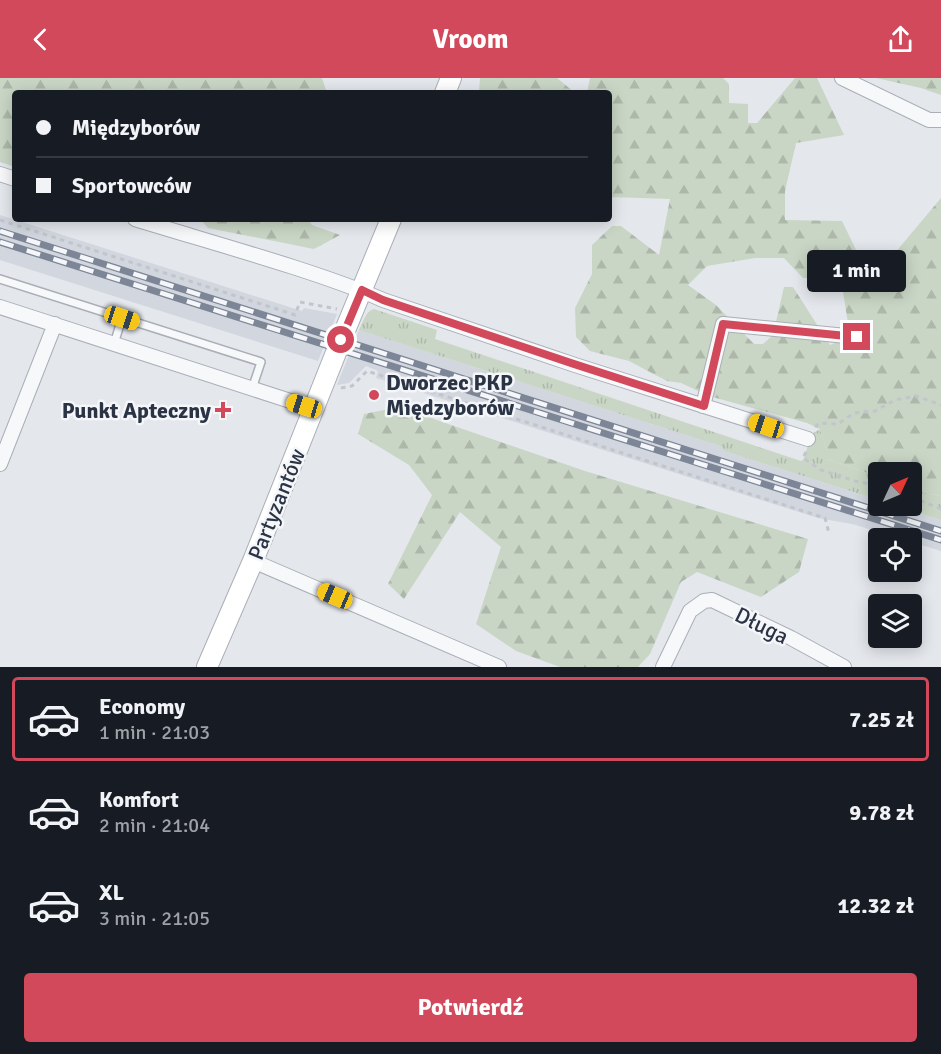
<!DOCTYPE html>
<html lang="pl">
<meta charset="utf-8">
<style>
body{margin:0;font-family:Signika,sans-serif;background:#242831;color:#f1f3f6;height:100vh;display:flex;flex-direction:column;font-size:22px;white-space:nowrap}
*{box-sizing:border-box;margin:0}
p{font-size:20px;color:#9ea1a6}
.icon{flex:none;width:33px;height:33px;fill:none;stroke:currentColor;stroke-width:2;stroke-linecap:round;stroke-linejoin:round}
.map{position:relative;height:589px;overflow:hidden}
.details{display:flex;flex-direction:column;background:#171b24;flex:1}
.details>*{flex:none}
.guide{position:absolute;left:12px;top:12px;width:600px;height:132px;border-radius:6px;box-shadow:0 3px 15px #0003;display:grid;align-content:center;height:132px;padding:0 24px;background:#171b24}
.needle{width:39px;rotate:46deg}
.fabs{position:absolute;left:868px;top:384px;display:grid;gap:12px}
.fabs a{display:grid;place-items:center;width:54px;height:54px;border-radius:6px;background:#171b24;box-shadow:0 3px 15px #0003;font-size:30px}
.end{position:absolute;width:27px;height:27px;margin:-14px;border:8px solid #d1495b;background:#fff;box-shadow:0 0 0 3px #fff}
.from{border-radius:50%}
.bubble{position:absolute;height:42px;border-radius:6px;background:#171b24;box-shadow:0 3px 15px #0003;font-size:20px;font-weight:700;line-height:42px;text-align:center}
.car{position:absolute;width:18px;height:36px;margin:-18px -9px;border-radius:8px;box-shadow:0 0 4px 2px #0007;background:linear-gradient(#f5c518 24%,#345 0 40%,#f5c518 0 76%,#345 0 86%,#f5c518 0)}
.guide b{display:flex;align-items:center;gap:21px;height:57px;font-size:22px}
.guide b+b{border-top:2px solid #363941}
.guide i{width:15px;height:15px;background:#f1f3f6}
ul{padding:10px 0 0;list-style:none}
li{display:flex;align-items:center;gap:18px;height:84px;margin:0 12px 9px;padding:0 12px;border:3px solid transparent;border-radius:6px}
li div{flex:1}
li b{display:block;font-size:22px}
li em{font-style:normal;font-weight:700}
li.active{border-color:#d1495b}
li>.icon{width:54px;height:54px;stroke-width:1.5}
.cta{display:flex;gap:12px;margin-top:auto;padding:12px 24px}
.cta a{flex:1;height:69px;border-radius:6px;background:#d1495b;color:#fff;font-size:24px;font-weight:700;line-height:69px;text-align:center}
header{display:flex;justify-content:space-between;align-items:center;height:78px;padding:0 24px;background:#d1495b;color:#fff;font-size:27px;font-weight:700}
.map>svg:first-child{display:block}
.built{fill:#d2d6de}
.grass{fill:url(#grass-tufts)}
.forest{fill:url(#forest-firs);fill-rule:evenodd}
.lines{fill:none;stroke-linecap:round;stroke-linejoin:round}
.lane-casing{stroke:#a9aeb7;stroke-width:10}
.street-casing{stroke:#a9aeb7;stroke-width:16}
.secondary-casing{stroke:#a9aeb7;stroke-width:22}
.path{stroke:#c2c5cb;stroke-width:3;stroke-dasharray:4.5 4.5;stroke-linecap:butt}
.lane{stroke:#f7f8fa;stroke-width:7}
.street{stroke:#f7f8fa;stroke-width:14}
.secondary{stroke:#fff;stroke-width:20}
.rail-casing{stroke:#7d8696;stroke-width:7}
.rail{stroke:#f4f6f9;stroke-width:4.5;stroke-dasharray:14;stroke-linecap:butt}
.route{stroke:#d1495b;stroke-width:8}
.poi-dot{fill:#d1495b;stroke:#f4f6f9;stroke-width:2}
.labels{text-anchor:middle;stroke-width:5;stroke-linejoin:round;paint-order:stroke}
.poi-label{font-size:22px;font-weight:bold;fill:#2b3445;stroke:#f4f6f9;text-anchor:start}
.street-label{font-size:22px;fill:#2b3445;stroke:#f4f6f9}
</style>
<header><svg class="icon" aria-label="back" viewBox="0 0 24 24"><path d="M15 5l-7 7 7 7"/></svg>Vroom<svg class="icon" aria-label="share" viewBox="0 0 24 24"><path d="M12 15V3M7 8l5-5 5 5M5 13v7h14v-7"/></svg></header>
<div class="map">
<svg width="941" height="589" viewBox="0 0 941 589">
<defs>
<pattern id="grass-tufts" width="24" height="20" patternUnits="userSpaceOnUse" patternTransform="scale(1.5)"><rect width="24" height="20" fill="#c9d6c5"/><path d="M3 7l-1-3M5 7V3M7 7l1-3M15 17l-1-3M17 17v-4M19 17l1-3" fill="none" stroke="#adb8ab"/></pattern>
<pattern id="forest-firs" width="22" height="20" patternUnits="userSpaceOnUse" patternTransform="scale(1.5)"><rect width="22" height="20" fill="#c9d6c5"/><path d="M5 1l3.5 6h-7zM16 11l3.5 6h-7z" fill="#adb8ab"/></pattern>
</defs>
<rect width="100%" height="100%" fill="#e4e7ec"/>
<path class="built" d="M0 137 302 233 304 230 337 236 318 283 0 182Z
M359 252 720 368 724 373 879 422V428H895L941 442V473L912 464V460H900L852 446 818 440 376 300 378 293 366 288 349 305 337 307Z"/>
<path class="grass" d="M374 231 437 252 435 261 801 383 803 382 812 356 820 351 827 373V381L879 399V422L724 373 720 368 359 252C363 245 365 233 374 231Z
M912 409 923 414 941 418V442L895 428H912Z"/>
<path class="forest" d="M0 0H322L327 15H15V89L0 84Z
M480 0H557L575 15H479Z
M590 0H723L729 6V25L748 26V45H757L795 0H817L844 57 796 65 785 113V142L842 143 861 182H889L941 120V418L923 414 912 409V394H879V399L827 381V373L820 351 807 345 709 318 681 305 667 303 629 283 590 273 576 259 575 230 592 196V167L612 148H621L659 177 670 121 609 119V15H587ZM755 180H784L803 200 841 201 850 258 830 267 793 209H784L773 257 763 266H754L716 227 688 207 707 188Z
M876 0H941V17L921 10Z
M200 141H308L312 147 340 157 314 171 208 150Z
M399 329 585 393 808 461 799 494 761 519 697 494 681 504 650 576 638 589H560L516 573 476 546 501 469 460 434 404 521 388 506 432 417 409 387 358 356 364 336Z"/>
<g class="lines">
<g class="lane-casing">
<path id="lane" d="M0 201 261 284 252 311
M114 266 122 240"/>
</g>
<g class="street-casing">
<path id="street" d="M842 0 929 42H941
M0 96 15 101
M135 141C187 157 240 172 293 189 324 199 354 209 383 222L575 287 808 361
M0 229 315 331
M703 328 723 246 857 259
M0 386 55 246
M253 483 499 589
M663 589 690 533 704 523 712 522 791 560 844 589"/>
</g>
<g class="secondary-casing">
<path id="secondary" d="M445 15 451 0
M207 589 253 483 341 262 391 141"/>
</g>
<path class="path" d="M0 142 295 237 300 224 337 231
M341 310 352 308 367 293 825 440 829 455
M815 349 819 345 838 346 854 335 875 333 895 322 916 318 941 327
M806 374 803 380 821 392 855 403 879 408
M912 419 941 431"/>
<use href="#lane" class="lane"/>
<use href="#street" class="street"/>
<use href="#secondary" class="secondary"/>
<g class="rail-casing">
<path id="rail" d="M0 153 941 453
M0 164 941 462"/>
</g>
<use href="#rail" class="rail"/>
</g>
<g class="lines">
<path class="route" d="M341 262 362 212 383 222 574 286 704 328 723 246 857 259"/>
</g>
<g class="poi-dot">
<circle cx="374" cy="317" r="6"/>
<path d="M220 323h6v6h6v6h-6v6h-6v-6h-6v-6h6z"/>
</g>
<g class="labels">
<g class="poi-label">
<text x="386" y="312">Dworzec PKP<tspan x="386" dy="25">Międzyborów</tspan></text>
<text x="211" y="340" text-anchor="end">Punkt Apteczny</text>
</g>
<g class="street-label">
<text transform="translate(276 426) rotate(-68)" y="8">Partyzantów</text>
<text transform="translate(762 547) rotate(26)" y="8">Długa</text>
</g>
</g>
</svg>
<div class="fabs">
<a><svg class="needle" viewBox="-14 -14 28 28"><path d="M0-13l5 13h-10z" fill="#e53935"/><path d="M0 13l5-13h-10z" fill="#9ea1a6"/></svg></a>
<a><svg class="icon" aria-label="locate" viewBox="0 0 24 24"><circle cx="12" cy="12" r="6"/><path d="M12 2v4M12 18v4M2 12h4M18 12h4"/></svg></a>
<a><svg class="icon" aria-label="layers" viewBox="0 0 24 24"><path d="M12 4l9 5-9 5-9-5zM3 14l9 5 9-5"/></svg></a>
</div>
<i class="end from" style="left:341px;top:262px"></i>
<i class="end" style="left:857px;top:259px"></i>
<div class="bubble" style="left:807px;top:172px;width:99px">1 min</div>
<i class="car" style="left:122px;top:240px;rotate:108deg"></i>
<i class="car" style="left:304px;top:328px;rotate:287deg"></i>
<i class="car" style="left:766px;top:348px;rotate:288deg"></i>
<i class="car" style="left:335px;top:518px;rotate:293deg"></i>
<div class="guide">
<b><i class="from"></i>Międzyborów</b>
<b><i></i>Sportowców</b>
</div>
</div>
<section class="details">
<ul>
<li class="active"><svg class="icon" aria-label="car" viewBox="0 0 24 24"><path d="M5 17H2v-5l4-1 3-4h7l3 4 3 1v5h-3M9 17h6M6 11h13"/><circle cx="7" cy="17" r="2"/><circle cx="17" cy="17" r="2"/></svg><div><b>Economy</b><p>1 min · 21:03</p></div><em>7.25 zł</em></li>
<li><svg class="icon" aria-label="car" viewBox="0 0 24 24"><path d="M5 17H2v-5l4-1 3-4h7l3 4 3 1v5h-3M9 17h6M6 11h13"/><circle cx="7" cy="17" r="2"/><circle cx="17" cy="17" r="2"/></svg><div><b>Komfort</b><p>2 min · 21:04</p></div><em>9.78 zł</em></li>
<li><svg class="icon" aria-label="car" viewBox="0 0 24 24"><path d="M5 17H2v-5l4-1 3-4h7l3 4 3 1v5h-3M9 17h6M6 11h13"/><circle cx="7" cy="17" r="2"/><circle cx="17" cy="17" r="2"/></svg><div><b>XL</b><p>3 min · 21:05</p></div><em>12.32 zł</em></li>
</ul>
<div class="cta"><a>Potwierdź</a></div>
</section>
